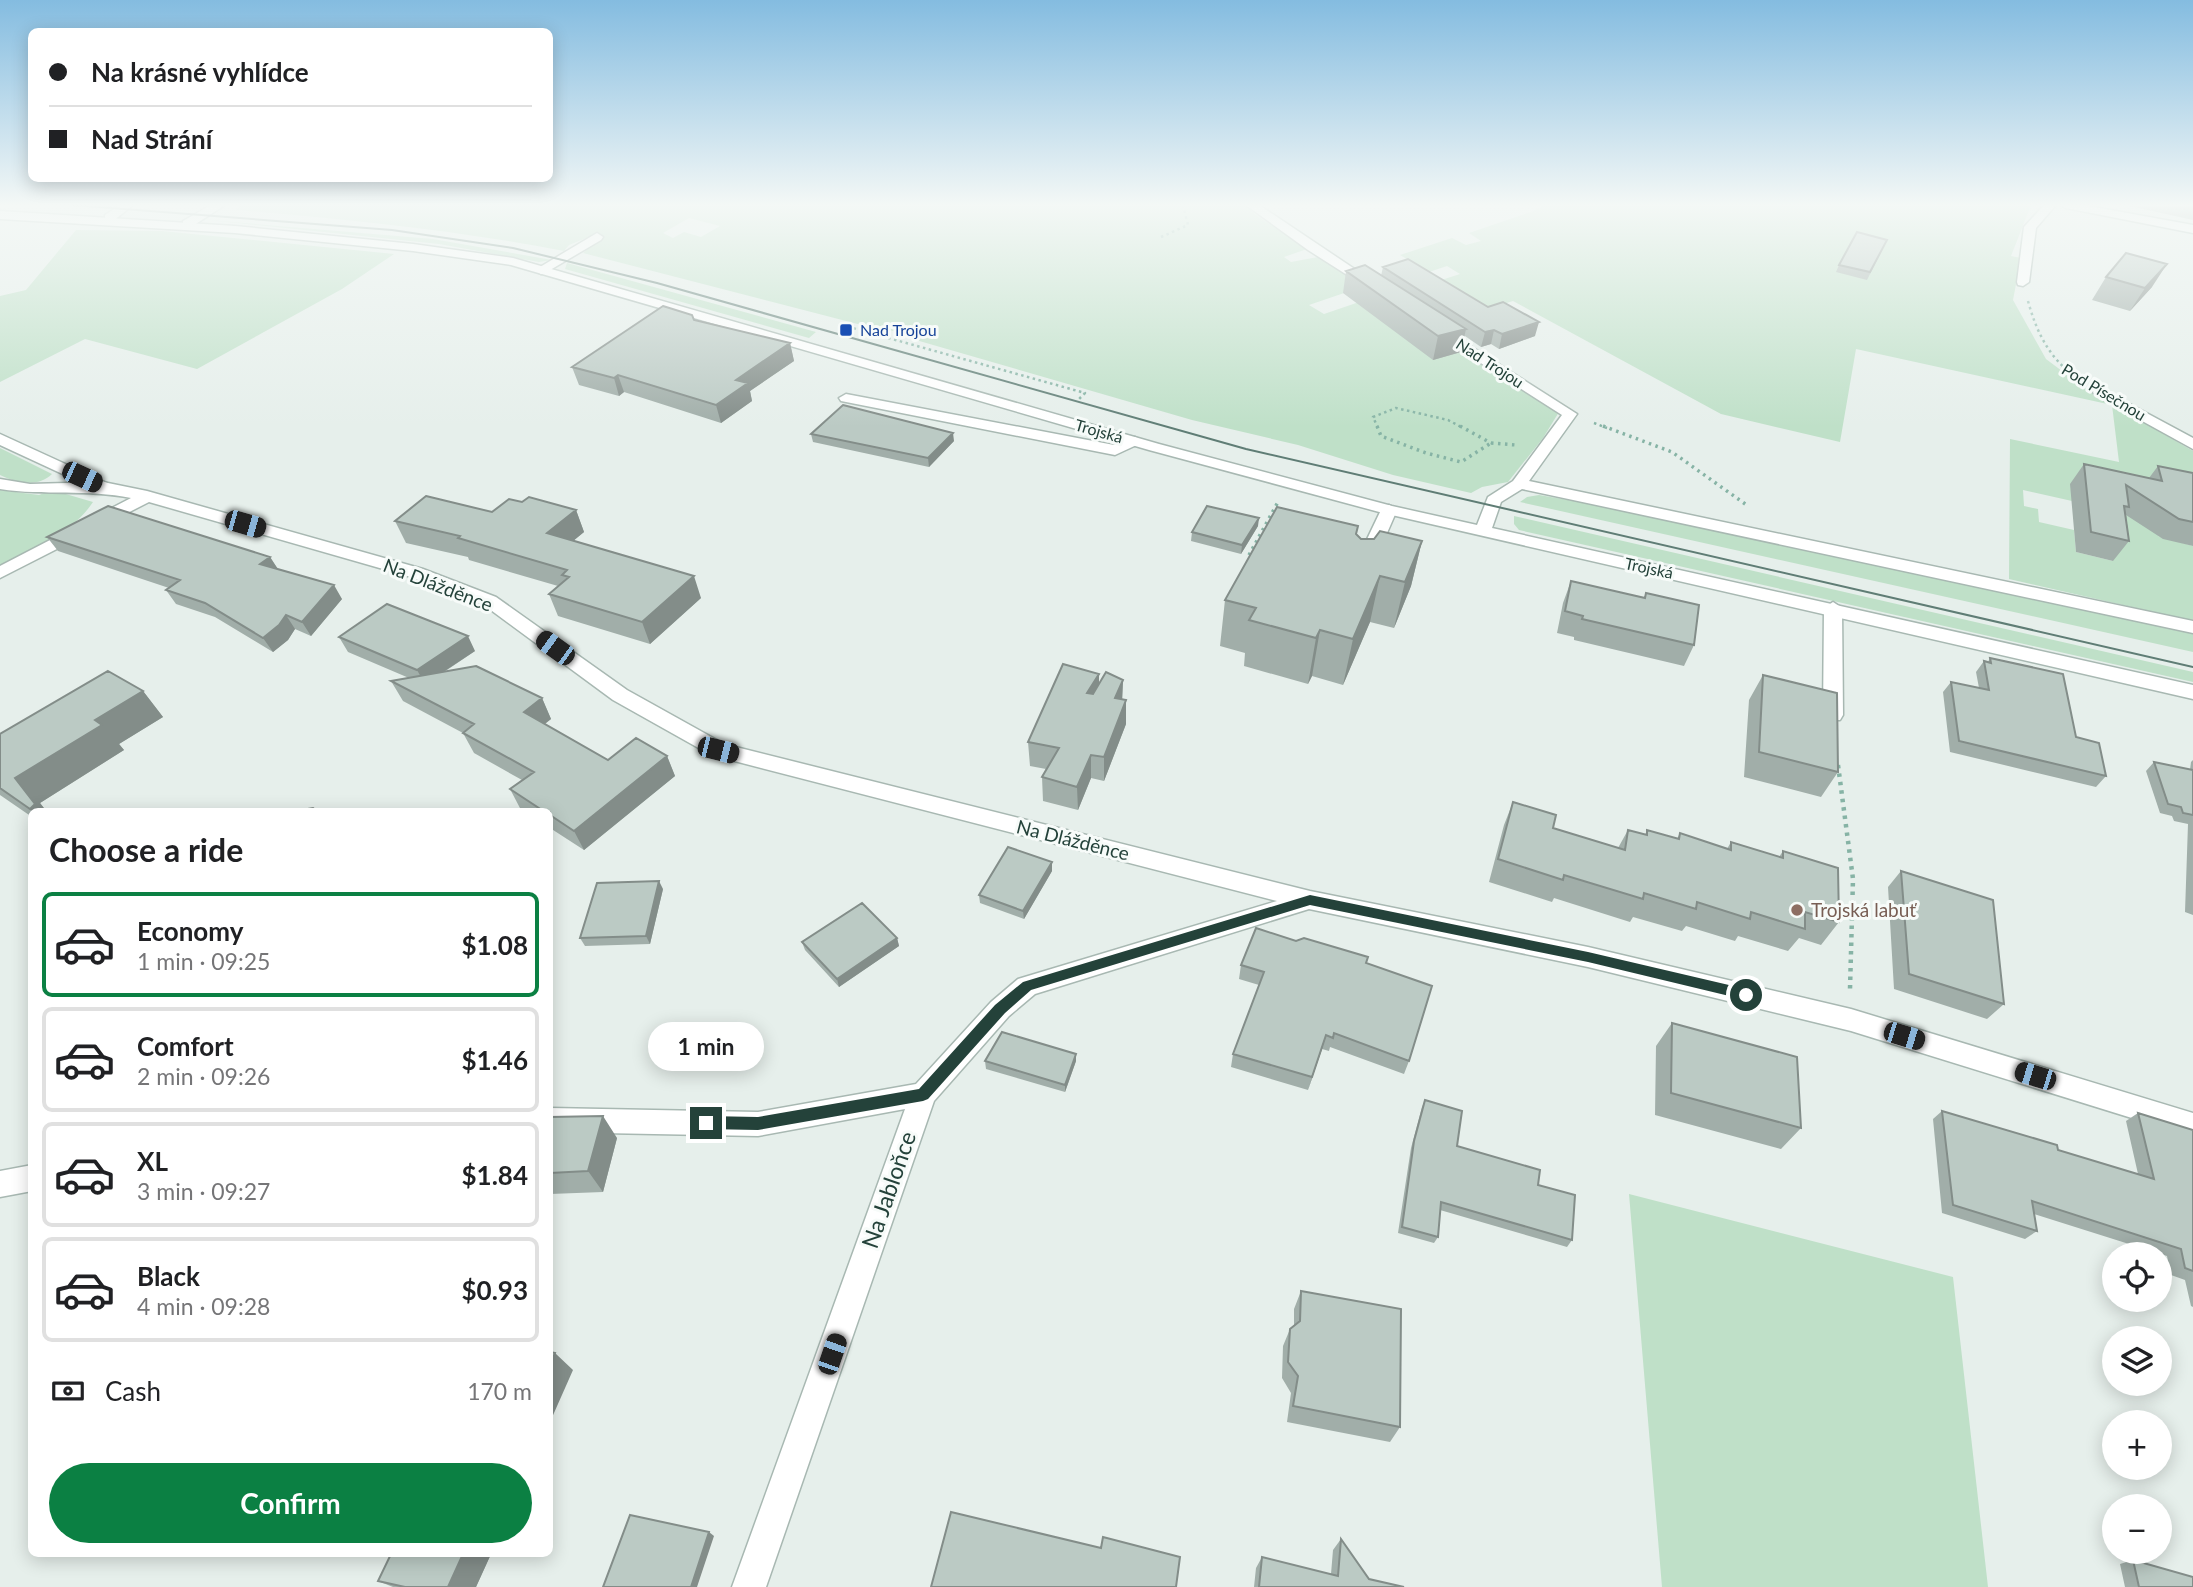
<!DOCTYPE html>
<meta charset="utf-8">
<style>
body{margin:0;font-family:Lato,sans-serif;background:#f2f2f2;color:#202124;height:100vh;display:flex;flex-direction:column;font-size:26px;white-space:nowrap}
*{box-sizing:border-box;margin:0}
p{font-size:23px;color:#757577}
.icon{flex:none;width:38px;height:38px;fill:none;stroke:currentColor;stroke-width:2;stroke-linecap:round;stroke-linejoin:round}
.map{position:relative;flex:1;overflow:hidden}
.side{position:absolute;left:28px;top:808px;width:525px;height:749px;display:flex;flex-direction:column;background:#fff;border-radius:10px;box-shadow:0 4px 18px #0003}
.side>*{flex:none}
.guide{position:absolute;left:28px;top:28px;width:525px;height:154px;border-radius:10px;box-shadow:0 4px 18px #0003;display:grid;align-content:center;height:154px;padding:0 21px;background:#fff}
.fabs{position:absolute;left:2102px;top:1242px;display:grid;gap:14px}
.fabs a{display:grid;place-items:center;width:70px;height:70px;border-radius:50%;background:#fff;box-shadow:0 4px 18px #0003;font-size:35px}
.end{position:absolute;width:32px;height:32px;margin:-16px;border:9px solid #24423a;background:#fff;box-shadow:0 0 0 4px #fff}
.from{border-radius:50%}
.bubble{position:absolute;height:49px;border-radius:24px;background:#fff;box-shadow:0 4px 18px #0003;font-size:23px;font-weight:700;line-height:49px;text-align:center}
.car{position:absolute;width:21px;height:42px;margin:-21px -10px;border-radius:9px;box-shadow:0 0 5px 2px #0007;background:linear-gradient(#222 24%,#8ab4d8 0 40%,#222 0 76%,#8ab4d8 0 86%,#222 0)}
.guide b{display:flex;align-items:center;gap:24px;height:66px;font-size:26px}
.guide b+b{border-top:2px solid #e0e0e0}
.guide i{width:18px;height:18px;background:#202124}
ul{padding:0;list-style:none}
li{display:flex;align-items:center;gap:21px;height:105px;margin:0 14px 10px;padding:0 7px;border:4px solid #e0e0e0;border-radius:10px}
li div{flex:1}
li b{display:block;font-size:26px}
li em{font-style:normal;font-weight:700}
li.active{border-color:#0b8043}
li>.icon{width:63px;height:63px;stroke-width:1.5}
h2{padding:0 21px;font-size:32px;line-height:84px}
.pay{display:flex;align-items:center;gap:18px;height:77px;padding:0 21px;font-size:26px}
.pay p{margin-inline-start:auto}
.cta{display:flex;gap:14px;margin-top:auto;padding:14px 21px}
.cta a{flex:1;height:80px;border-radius:42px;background:#0b8043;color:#fff;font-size:28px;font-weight:700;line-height:80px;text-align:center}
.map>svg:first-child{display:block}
.green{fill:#bfe0c8;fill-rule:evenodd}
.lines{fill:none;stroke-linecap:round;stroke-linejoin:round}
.service-casing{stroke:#a8b8b2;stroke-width:3}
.minor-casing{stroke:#a8b8b2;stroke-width:3}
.path-far2{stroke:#86b3a5;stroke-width:2.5;stroke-dasharray:2.5 3.5;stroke-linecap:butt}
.path-far1{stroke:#86b3a5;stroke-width:3.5;stroke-dasharray:2.5 4.5;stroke-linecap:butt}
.path{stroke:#86b3a5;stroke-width:4.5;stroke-dasharray:3.5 5;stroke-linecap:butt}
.service{fill:#fff;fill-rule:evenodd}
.minor{fill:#fff;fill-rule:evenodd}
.tram{stroke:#5f7d75;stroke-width:2}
.wall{fill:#a1aea9}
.shaded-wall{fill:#838d89}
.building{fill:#bbcac4;stroke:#838d89;stroke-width:2}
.route{fill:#24423a}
.transit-dot{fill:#1a4fb4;stroke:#f7fbf9;stroke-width:2.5}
.education-dot{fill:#8d6e63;stroke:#f7fbf9;stroke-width:2.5}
.labels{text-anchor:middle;stroke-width:6;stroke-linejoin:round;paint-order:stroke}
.far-transit-label{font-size:16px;fill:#164399;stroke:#f7fbf9;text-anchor:start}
.far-street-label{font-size:16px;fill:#24423a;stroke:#f7fbf9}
.street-label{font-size:19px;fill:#24423a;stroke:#f7fbf9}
.education-label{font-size:19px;fill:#785e54;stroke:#f7fbf9;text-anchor:start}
.near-street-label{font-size:23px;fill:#24423a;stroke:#f7fbf9}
</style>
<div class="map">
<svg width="2193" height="1587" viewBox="0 0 2193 1587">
<rect width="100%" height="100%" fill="#e6efeb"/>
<path class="green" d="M241 205H1247L1253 213 1307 249 1284 257 1291 262 1318 257 1358 280 1452 345 1559 412 1543 438 1508 482 1482 487 1471 493 1393 475 1298 445 1192 420 902 336 903 334 880 327 877 329 583 253 602 236 596 234 569 245 564 251C455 230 347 219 236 210ZM689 218 720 226 701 237 684 232 673 238 663 233ZM1350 291 1365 300 1324 314 1309 305Z
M1541 205H2031L2011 256 2021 258 2013 300 2046 359 2086 389 2193 451V496L2158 536 2193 546V621L2009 579 2010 439 2119 462 2112 405 1856 349 1840 442 1721 414 1513 301 1439 324 1395 295 1460 274 1447 266 1429 272 1400 255 1452 238 1466 245 1481 241 1469 233 1533 211 1543 206ZM2023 490 2072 501 2113 561 2076 552 2074 530 2039 522 2038 509 2024 506Z
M208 220 433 239 552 260 539 262 439 244Z
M76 230 162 231 394 254 342 289 197 369 85 339 0 382V296L26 290Z
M567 263 816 332 809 338 565 269Z
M0 448 52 474C38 488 16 483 0 475Z
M0 490 39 495 52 490 93 502C72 534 34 548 0 565Z
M1539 495 1603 506 2193 634V652L1520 502 1527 497Z
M1514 516 2193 672V682L1519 530 1514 524Z
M1629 1194 1953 1277 1988 1587H1662Z"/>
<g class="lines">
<g class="service-casing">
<path id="service" d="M120 205H133L113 221H105V215Z
M211 205H225L191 227H183V221Z
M597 233 603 237 601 240 545 273 541 274 535 270Z
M846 394 1114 445 1135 437 1143 442 1115 455 841 401 839 398Z
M0 434 109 484 111 487 109 490H97L0 445Z
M1389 505 1397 510 1377 556 1374 560H1362L1359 556 1381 510Z
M1833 602 1842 608 1843 715 1840 720H1826L1823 715 1824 608Z"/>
</g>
<g class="minor-casing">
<path id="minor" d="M1246 205H1259L1377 284 1371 288 1366 287 1308 250Z
M2044 205H2056L2036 228 2029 282 2023 286 2018 285 2017 282 2024 227Z
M2060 205H2083L2193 225V233L2066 208Z
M0 211 235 226 413 244 513 258 1159 444 1392 506 1477 525 1488 497 1513 481 1562 415 1434 333V327L1439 326 1577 414 1529 481 2193 621V633L1522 489 1501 502 1492 528 2193 685V699L1383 513 1149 450 511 265 413 251 235 233 0 219Z
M2100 388 2193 438V449L2095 395 2093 392 2095 389Z
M0 479 30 484 103 482 147 491 423 569 496 597 627 690 724 744 1310 891 1588 947 1851 1009 2193 1113V1137L1851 1031 1588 967 1309 909 1035 994 1009 1016 934 1101 766 1587H732L905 1109 758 1136 550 1132V1108L758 1112 916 1084 991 1002 1018 979 1277 901 711 755 613 700 484 605 411 577 149 502 0 578V566L131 498C88 489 44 496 0 489Z
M32 1165V1191L0 1197V1171Z"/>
</g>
<path class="path-far2" d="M1161 237 1188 225 1183 205
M2028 301C2037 334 2050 359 2078 379
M842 325 1085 393 1078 400
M1594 423 1607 428
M1378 428 1373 417 1396 408 1448 420 1463 428"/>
<path class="path-far1" d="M1377 426 1381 436 1426 453 1461 462 1491 443
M1460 426 1491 443
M1603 426 1672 452 1748 506
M1491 443 1516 445
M1249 555 1278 502"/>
<path class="path" d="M1838 765 1853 879 1850 989"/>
<use href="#service" class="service"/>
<use href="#minor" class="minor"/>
<path class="tram" d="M73 205 392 230 513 248 657 283 1246 449 2193 667"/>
</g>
<path class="wall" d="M2125 205H2193V220Z
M1887 240 1867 280 1836 272 1839 265Z
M1383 267 1535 336 1499 349 1491 344 1481 347 1465 336 1461 352 1433 360 1343 293 1346 271 1381 276Z
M2106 277 2152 287 2130 311 2092 300Z
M694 320 790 343 794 361 750 391 752 401 721 423 624 392 619 396 579 385 572 367Z
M811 434 954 441 929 467 813 442Z
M2084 464 2149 478 2158 466 2193 473V546L2163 539 2126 515 2129 541 2113 561 2076 552 2070 484Z
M522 502 576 510 584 532 573 541 701 598 650 644 558 616 549 594 558 586 469 560 468 557 406 543 395 521 492 512Z
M1258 526 1241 554 1191 541 1192 532Z
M1358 526 1356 534 1361 539 1422 541 1411 586 1394 628 1370 622 1343 685 1312 676 1308 684 1244 666 1245 653 1220 646 1225 600Z
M47 537 270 557 278 569 342 599 311 636 295 629 288 640 273 652 215 617 176 604 166 590 169 588 58 551Z
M1571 581 1644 598 1646 593 1694 645 1684 666 1574 640V637L1557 633 1563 603Z
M339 637 475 651 444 672 542 698 551 719 545 724 608 760 667 756 675 776 584 850 550 828V812H524L521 810 510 789 522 780 474 753 463 733 403 701 391 681 409 678 348 652Z
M1990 658 2076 737 2106 776 2096 787 1950 752 1943 692 1951 682 1979 688 1976 672 1984 661 1988 662Z
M1099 674V685L1123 680 1122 699 1126 724 1104 781 1091 778 1078 810 1043 801 1042 777 1046 769 1030 766 1028 742Z
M1763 675 1838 772 1821 797 1744 777 1749 700Z
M143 691 163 717 119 744 124 750 40 803 47 812H32V817L0 795V734Z
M2193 760V915L2185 912 2188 824 2174 821 2172 816 2160 813 2146 771 2154 762 2190 770 2191 762Z
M1513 802 1553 828 1618 848 1628 830 1645 835 1647 830 1677 839 1680 833 1727 849 1731 842 1779 857 1783 851 1839 922 1821 945 1799 938 1788 951 1738 936 1735 941 1686 926 1682 931 1633 917 1630 922 1554 898 1552 902 1489 882 1504 825Z
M1052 862V871L1024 919 980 903 979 895Z
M1901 871 2004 1004 1987 1019 1894 989 1888 887Z
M663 889 650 944 585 946 580 938Z
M897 938 899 946 839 987 805 950 802 942Z
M1366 963 1409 1061 1404 1074 1330 1047 1329 1051 1322 1049 1308 1090 1231 1067 1233 1054 1259 985 1239 979 1241 965Z
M1672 1023 1801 1128 1781 1149 1655 1115 1656 1046Z
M985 1061H1076L1065 1092 986 1069Z
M1425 1100 1457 1146 1538 1185 1572 1240 1567 1247 1440 1210 1438 1237 1434 1243 1398 1233 1411 1148 1422 1107Z
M1942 1111 2058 1150 2138 1174 2126 1121 2138 1113 2193 1130V1307L2191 1306 2185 1280 2171 1275 2167 1256 2034 1214 2037 1231 2025 1239 1942 1213 1933 1119Z
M550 1117 617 1138 603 1192 550 1194Z
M1301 1291 1400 1427 1390 1442 1287 1422 1291 1393 1282 1378 1283 1346 1290 1329 1294 1325V1309Z
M1341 1539 1369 1579 1404 1587H1254L1256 1568 1262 1557 1331 1574 1333 1550Z
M491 1554 476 1587H393L378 1581Z
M2133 1560 2193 1587H2125L2120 1564Z"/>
<path class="shaded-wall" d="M2167 264 2152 287 2130 311 2145 288Z
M1539 322 1535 336 1499 349 1502 334Z
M1466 329 1461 352 1433 360 1438 336Z
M1494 330 1491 344 1481 347 1485 332Z
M790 343 794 361 750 391 752 401 721 423 716 405 736 380Z
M618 375 624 392 619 396 614 378Z
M953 433 954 441 929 467 928 458Z
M576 510 584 532 556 555 547 533Z
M1259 518 1258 526 1241 554 1242 545Z
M1422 541 1411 586 1394 628 1405 582Z
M270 557 279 571 260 564Z
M694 576 701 598 650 644 642 622Z
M1380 576 1370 622 1343 685 1353 639Z
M334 585 342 599 311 636 302 622Z
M286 615 295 629 288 640 273 652 263 638Z
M1320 630 1312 676 1308 684 1316 638Z
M468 636 475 651 425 684 417 670Z
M1099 674V698L1087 693Z
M1123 680 1122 704 1115 698Z
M143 691 163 717 119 744 124 750 40 803 47 812H32L30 809 15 778 95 720Z
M542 698 551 719 534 732 524 712Z
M1126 700V724L1104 781V757Z
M1091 755V778L1078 810 1077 787Z
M667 756 675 776 584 850 574 831Z
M1052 862V871L1024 919 1023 911Z
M659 881 663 889 650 944 646 936Z
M897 938 899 946 839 987 837 979Z
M1326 1035 1322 1049 1308 1090 1312 1077Z
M1076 1054V1061L1065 1092V1085Z
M603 1116 617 1138 603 1192 588 1171Z
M555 1353 573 1370 550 1422V1365Z
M709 1532 714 1536 697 1587H691Z
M463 1554H491L476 1587H448Z"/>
<path class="building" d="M1857 232 1887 240 1870 272 1839 265Z
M2126 253 2167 264 2145 288 2106 277Z
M1408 259 1488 307 1503 302 1539 322 1502 334 1494 330 1485 332 1383 267Z
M1365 265 1466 329 1438 336 1346 271Z
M663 306 692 315 694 320 790 343 736 380 748 383 716 405 618 375 614 378 572 367Z
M843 405 953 433 928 458 811 434Z
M2084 464 2162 481 2158 466 2193 473V522L2179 519 2126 485 2129 507 2124 506 2129 541 2091 532Z
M426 496 492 512 509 499 522 502 529 497 576 510 547 533 694 576 642 622 549 594 569 577 562 575 567 570 458 538 460 536 395 521Z
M108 506 270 557 260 564 334 585 302 622 286 615 279 625 263 638 205 603 166 590 180 580 47 537Z
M1207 506 1259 518 1242 545 1192 532Z
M1277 507 1358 526 1356 534 1361 539H1374L1380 531 1422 541 1405 582 1380 576 1353 639 1320 630 1316 638 1249 620 1256 608 1225 600Z
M1571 581 1645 598 1646 593 1699 605 1694 645 1582 619 1583 616 1565 611Z
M387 604 468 636 417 670 339 637Z
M1990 658 2063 674 2076 737 2099 743 2106 776 1959 741 1951 682 1989 690 1984 661 1991 663Z
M1063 664 1099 674 1087 693 1093 694 1106 672 1123 680 1115 698 1126 700 1104 757 1091 755 1077 787 1042 777 1059 748 1028 742Z
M476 666 542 698 524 712 608 760 636 738 667 756 574 831 550 815V812H545L510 789 534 772 463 733 474 724 391 681Z
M108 671 143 691 95 720 102 725 15 778 35 804 30 809 0 788V734Z
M1763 675 1837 693 1838 772 1759 752Z
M2154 762 2193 770V815L2183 813 2181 807 2168 804Z
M1513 802 1556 815 1553 828 1625 850 1628 830 1647 835V830L1679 839 1680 833 1731 850V842L1783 858V851L1838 868 1839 922 1805 912V929L1751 912 1750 919 1697 902 1696 909 1644 893 1643 899 1564 875 1563 880 1498 859Z
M313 808 318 812H299L302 810Z
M184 809 188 812H169L171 811Z
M1008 847 1052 862 1023 911 979 895Z
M1901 871 1993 900 2004 1004 1909 974Z
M659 881 646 936 580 938 597 883Z
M862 903 897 938 837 979 802 942Z
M1256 928 1296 941 1304 938 1368 957 1366 963 1432 986 1409 1061 1334 1033 1333 1038 1326 1035 1312 1077 1233 1054 1264 972 1241 965Z
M1672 1023 1797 1057 1801 1128 1671 1093Z
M1002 1032 1076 1054 1065 1085 985 1061Z
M1425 1100 1462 1111 1457 1146 1540 1170 1538 1185 1575 1195 1572 1240 1441 1202 1438 1237 1402 1227 1414 1141Z
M1942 1111 2057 1145 2058 1150 2154 1179 2138 1113 2193 1130V1271L2185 1268 2181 1249 2032 1201 2037 1231 1953 1205Z
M603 1116 588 1171 550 1173V1117Z
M1301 1291 1401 1309 1400 1427 1293 1406 1298 1376 1288 1362 1290 1329 1300 1321Z
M550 1352 555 1353 550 1365Z
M951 1512 1101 1548 1103 1537 1180 1557 1176 1587H931Z
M630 1515 709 1532 691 1587H603Z
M1341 1539 1369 1579 1404 1587H1259L1262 1557 1338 1576Z
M391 1554H463L448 1587H405L378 1581Z
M2133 1560 2193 1577V1587H2139Z"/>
<linearGradient id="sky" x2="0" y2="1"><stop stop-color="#84bce0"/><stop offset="0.48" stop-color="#f4f8f6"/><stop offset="1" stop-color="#f4f8f6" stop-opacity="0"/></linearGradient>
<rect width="2193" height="427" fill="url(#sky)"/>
<path class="route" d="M1310 895 1588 952 1746 989 1752 995 1746 1000 1588 962 1310 905 1031 990 1005 1013 928 1099 923 1101 758 1130 706 1129 699 1123 706 1116 758 1117 919 1089 995 1005 1023 982Z"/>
<rect class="transit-dot" x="839" y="323" width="14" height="14" rx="3.5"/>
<circle class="education-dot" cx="1797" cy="910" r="7"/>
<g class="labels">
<g class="far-transit-label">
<text x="860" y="336">Nad Trojou</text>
</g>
<g class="far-street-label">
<text transform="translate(1490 363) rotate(33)" y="6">Nad Trojou</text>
<text transform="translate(2104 392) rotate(31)" y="6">Pod Písečnou</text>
<text transform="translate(1099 431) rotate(16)" y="6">Trojská</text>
<text transform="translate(1649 568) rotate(12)" y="6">Trojská</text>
</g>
<g class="street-label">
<text transform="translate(438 585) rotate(21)" y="7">Na Dlážděnce</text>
<text transform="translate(1073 840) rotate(14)" y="7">Na Dlážděnce</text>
</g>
<g class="education-label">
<text x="1811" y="917">Trojská labuť</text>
</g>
<g class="near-street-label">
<text transform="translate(889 1190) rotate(-71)" y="8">Na Jabloňce</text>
</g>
</g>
</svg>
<div class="fabs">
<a><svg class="icon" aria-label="locate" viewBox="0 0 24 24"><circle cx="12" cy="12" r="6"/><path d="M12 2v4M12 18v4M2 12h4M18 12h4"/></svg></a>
<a><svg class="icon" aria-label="layers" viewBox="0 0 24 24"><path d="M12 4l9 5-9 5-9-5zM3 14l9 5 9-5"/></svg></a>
<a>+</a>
<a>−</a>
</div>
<i class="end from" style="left:1746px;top:995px"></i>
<i class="end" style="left:706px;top:1123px"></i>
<div class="bubble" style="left:648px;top:1022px;width:116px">1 min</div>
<i class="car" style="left:82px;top:477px;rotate:115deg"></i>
<i class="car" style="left:245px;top:524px;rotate:106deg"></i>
<i class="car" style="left:555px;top:648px;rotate:306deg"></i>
<i class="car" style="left:718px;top:750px;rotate:104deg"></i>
<i class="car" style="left:1904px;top:1036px;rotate:107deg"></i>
<i class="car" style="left:2035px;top:1076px;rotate:287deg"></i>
<i class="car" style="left:832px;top:1354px;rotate:19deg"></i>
<div class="guide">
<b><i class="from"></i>Na krásné vyhlídce</b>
<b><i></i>Nad Strání</b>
</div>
<section class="side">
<h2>Choose a ride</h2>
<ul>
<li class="active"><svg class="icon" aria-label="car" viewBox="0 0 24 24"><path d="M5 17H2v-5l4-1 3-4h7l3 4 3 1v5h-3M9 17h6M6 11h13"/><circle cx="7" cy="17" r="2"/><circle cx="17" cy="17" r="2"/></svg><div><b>Economy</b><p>1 min · 09:25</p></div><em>$1.08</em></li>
<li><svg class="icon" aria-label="car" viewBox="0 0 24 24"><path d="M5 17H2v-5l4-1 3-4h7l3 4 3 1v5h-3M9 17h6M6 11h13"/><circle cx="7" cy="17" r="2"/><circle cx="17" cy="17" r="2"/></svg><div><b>Comfort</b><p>2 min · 09:26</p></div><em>$1.46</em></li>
<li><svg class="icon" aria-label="car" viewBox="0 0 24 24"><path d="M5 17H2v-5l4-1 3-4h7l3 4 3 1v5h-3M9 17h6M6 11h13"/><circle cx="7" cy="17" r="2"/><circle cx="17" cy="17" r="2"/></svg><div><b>XL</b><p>3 min · 09:27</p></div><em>$1.84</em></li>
<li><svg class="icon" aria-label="car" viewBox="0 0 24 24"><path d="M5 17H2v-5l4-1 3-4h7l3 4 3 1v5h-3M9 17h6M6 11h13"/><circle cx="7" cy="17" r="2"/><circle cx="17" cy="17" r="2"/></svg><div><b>Black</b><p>4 min · 09:28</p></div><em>$0.93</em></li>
</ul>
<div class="pay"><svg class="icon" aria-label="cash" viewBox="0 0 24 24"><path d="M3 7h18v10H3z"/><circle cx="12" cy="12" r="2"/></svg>Cash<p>170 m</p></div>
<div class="cta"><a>Confirm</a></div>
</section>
</div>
